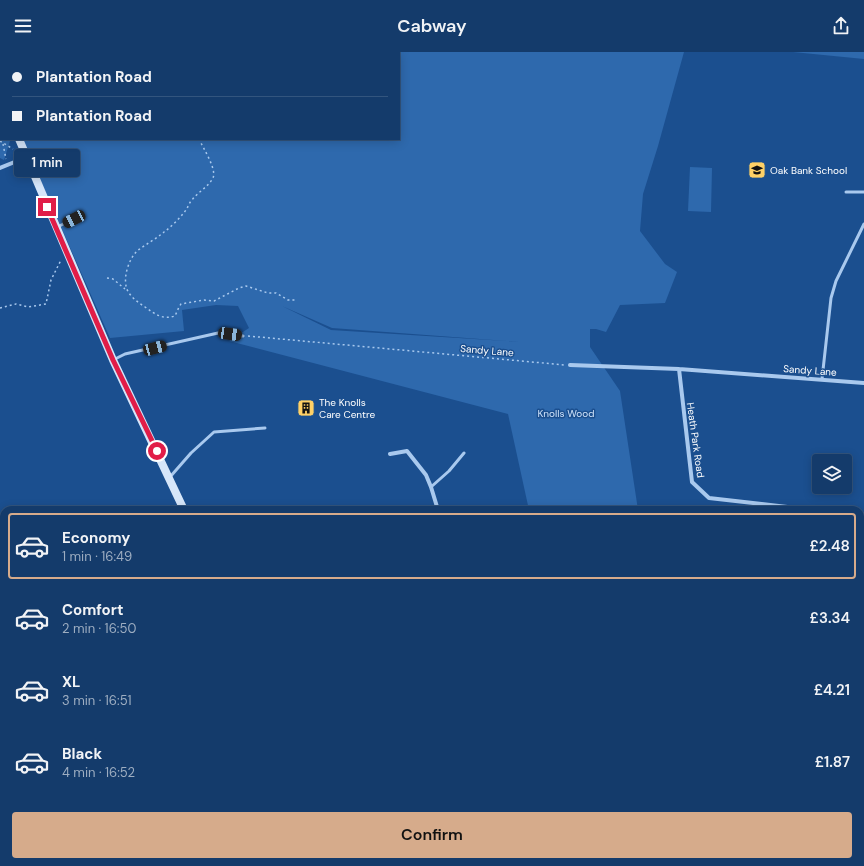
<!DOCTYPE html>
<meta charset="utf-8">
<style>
body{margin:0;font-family:"DM Sans",sans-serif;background:#214673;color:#f1f3f6;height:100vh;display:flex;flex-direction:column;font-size:15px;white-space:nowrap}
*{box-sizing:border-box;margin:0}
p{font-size:13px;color:#9dadc1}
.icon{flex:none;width:22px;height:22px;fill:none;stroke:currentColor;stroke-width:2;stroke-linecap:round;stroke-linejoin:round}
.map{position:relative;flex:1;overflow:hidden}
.side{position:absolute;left:0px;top:454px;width:864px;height:360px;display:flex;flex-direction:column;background:#143b6b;border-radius:12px 12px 0 0;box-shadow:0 2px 10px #0003,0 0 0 1px #33557e}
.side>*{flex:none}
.hud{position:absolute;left:0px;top:0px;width:400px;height:88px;box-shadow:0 2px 10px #0003,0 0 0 1px #33557e;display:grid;align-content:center;height:88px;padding:0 12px;background:#143b6b}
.buttons{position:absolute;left:812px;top:402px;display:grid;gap:8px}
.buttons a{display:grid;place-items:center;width:40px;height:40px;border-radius:4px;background:#143b6b;box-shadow:0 2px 10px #0003,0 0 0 1px #33557e;font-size:20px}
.end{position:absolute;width:18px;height:18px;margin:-9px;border:5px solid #e11d48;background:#fff;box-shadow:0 0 0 2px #fff}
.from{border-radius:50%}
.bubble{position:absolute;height:28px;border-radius:4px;background:#143b6b;box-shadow:0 2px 10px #0003,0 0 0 1px #33557e;font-size:13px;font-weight:600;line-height:28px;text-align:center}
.car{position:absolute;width:12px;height:24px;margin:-12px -6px;border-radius:5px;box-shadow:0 0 3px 1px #0007;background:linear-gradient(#222 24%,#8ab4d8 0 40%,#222 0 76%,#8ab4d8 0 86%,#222 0)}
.hud b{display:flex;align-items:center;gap:14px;height:38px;font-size:15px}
.hud b+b{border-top:1px solid #33557e}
.hud i{width:10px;height:10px;background:#f1f3f6}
ul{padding:7px 0 0;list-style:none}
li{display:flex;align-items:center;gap:12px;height:66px;margin:0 8px 6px;padding:0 4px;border:2px solid transparent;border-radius:4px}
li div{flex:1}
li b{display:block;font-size:15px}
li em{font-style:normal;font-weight:600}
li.current{border-color:#d6ab8b}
li>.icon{width:36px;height:36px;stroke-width:1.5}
.action{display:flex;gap:8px;margin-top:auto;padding:8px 12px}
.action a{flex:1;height:46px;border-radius:4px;background:#d6ab8b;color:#111;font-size:16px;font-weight:600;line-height:46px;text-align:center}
header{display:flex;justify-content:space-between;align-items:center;height:52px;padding:0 12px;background:#143b6b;font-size:18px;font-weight:600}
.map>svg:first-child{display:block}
.green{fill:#2e69ad;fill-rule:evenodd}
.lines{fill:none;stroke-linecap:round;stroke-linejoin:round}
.path{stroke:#a9c9ee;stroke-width:1.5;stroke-dasharray:2 3;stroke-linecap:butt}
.lane{stroke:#a9c9ee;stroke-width:3}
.street{stroke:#a9c9ee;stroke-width:4}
.secondary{stroke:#d6e6fa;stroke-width:8}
.route{stroke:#e11d48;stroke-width:5}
.labels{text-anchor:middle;stroke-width:3;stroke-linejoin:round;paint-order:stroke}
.poi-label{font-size:10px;fill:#fff;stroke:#1b4f8f;text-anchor:start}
.street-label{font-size:10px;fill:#fff;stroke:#1b4f8f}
.park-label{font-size:10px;fill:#cfe3fa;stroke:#1b4f8f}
</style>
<header><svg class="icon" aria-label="menu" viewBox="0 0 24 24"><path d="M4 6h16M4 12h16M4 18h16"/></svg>Cabway<svg class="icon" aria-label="share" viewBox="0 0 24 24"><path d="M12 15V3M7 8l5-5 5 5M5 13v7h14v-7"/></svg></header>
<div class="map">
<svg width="864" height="814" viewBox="0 0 864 814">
<rect width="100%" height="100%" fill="#1b4f8f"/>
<path class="green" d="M0 0H688H684L658 94 643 142 640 179 665 212 677 220 665 251 620 253 606 280 596 277H590V295L620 339 638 458H529L508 362 229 289 249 276 238 254 216 253 182 258 184 279 110 286 22 87H399V1H1V37ZM282 254 332 276 520 290 331 278Z
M793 0H864V7Z
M0 50 1 87H10V89L4 108 0 106Z
M690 115 712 116 711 160 688 159Z
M519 810H627L626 814H513Z"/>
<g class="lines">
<path class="path" d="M199 87C203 96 217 117 213 126 208 135 198 140 192 148 189 151 188 155 186 158 180 166 172 174 164 180 156 187 146 192 137 199 128 208 121 230 129 241 133 247 139 251 145 255 155 262 162 268 175 264L179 255 181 252 204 248 214 249 239 236 246 234 268 241H276L288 248H296
M0 89 13 97
M3 92 6 107
M107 226 113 227 125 237
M0 256 16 252 28 255 46 252 51 228 61 208
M248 284 565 313"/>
<path class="lane" d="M846 140H864
M57 175 74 167
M113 308 125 302 218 281 243 284
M822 327 831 246 836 229 864 172
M170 425 191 401 214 380 265 376
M431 435 449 419 464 401"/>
<path class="street" d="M0 116 27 105
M570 313 679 317 864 331
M679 317 692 430 709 446 813 458
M390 402 407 399 426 423 431 435 438 458
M860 462 864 463
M860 693H864
M404 810 405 814
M111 814 119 810"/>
<path class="secondary" d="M0 45 1 47
M19 87 113 308 184 458
M343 810 344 814"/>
</g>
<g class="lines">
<path class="route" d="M47 155 113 308 157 399"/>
</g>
<defs>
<g id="school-square" transform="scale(0.9)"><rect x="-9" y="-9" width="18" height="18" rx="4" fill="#ffd166" stroke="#1b4f8f"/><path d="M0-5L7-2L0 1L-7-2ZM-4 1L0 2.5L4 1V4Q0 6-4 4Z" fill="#111"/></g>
<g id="building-square" transform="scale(0.9)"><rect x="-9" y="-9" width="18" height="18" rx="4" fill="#ffd166" stroke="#1b4f8f"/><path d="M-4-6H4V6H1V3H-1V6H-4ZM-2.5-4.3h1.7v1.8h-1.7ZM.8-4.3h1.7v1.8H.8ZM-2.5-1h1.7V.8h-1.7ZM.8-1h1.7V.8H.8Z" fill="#111"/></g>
</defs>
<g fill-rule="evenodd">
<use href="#school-square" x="757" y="118"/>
<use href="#building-square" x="306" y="356"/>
</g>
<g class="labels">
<g class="poi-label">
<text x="770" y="122">Oak Bank School</text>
<text x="319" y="354">The Knolls<tspan x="319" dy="12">Care Centre</tspan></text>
</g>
<g class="street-label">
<text transform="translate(487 298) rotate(5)" y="4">Sandy Lane</text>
<text transform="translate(810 318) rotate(4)" y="4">Sandy Lane</text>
<text transform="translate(696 388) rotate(82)" y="4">Heath Park Road</text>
</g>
<g class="park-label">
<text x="566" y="365">Knolls Wood</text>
</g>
</g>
</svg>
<div class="buttons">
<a><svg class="icon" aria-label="layers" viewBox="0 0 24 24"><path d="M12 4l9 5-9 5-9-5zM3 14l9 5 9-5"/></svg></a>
</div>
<i class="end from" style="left:157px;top:399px"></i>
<i class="end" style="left:47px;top:155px"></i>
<div class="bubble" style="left:14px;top:97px;width:66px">1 min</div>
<i class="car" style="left:74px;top:167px;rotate:244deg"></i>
<i class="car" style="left:230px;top:282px;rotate:98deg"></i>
<i class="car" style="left:155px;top:296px;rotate:75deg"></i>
<div class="hud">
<b><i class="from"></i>Plantation Road</b>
<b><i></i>Plantation Road</b>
</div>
<section class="side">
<ul>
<li class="current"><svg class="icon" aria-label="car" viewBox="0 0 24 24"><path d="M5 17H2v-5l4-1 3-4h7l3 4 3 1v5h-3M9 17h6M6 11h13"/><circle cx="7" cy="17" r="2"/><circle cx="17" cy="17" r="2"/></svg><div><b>Economy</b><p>1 min · 16:49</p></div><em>£2.48</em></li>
<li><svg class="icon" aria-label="car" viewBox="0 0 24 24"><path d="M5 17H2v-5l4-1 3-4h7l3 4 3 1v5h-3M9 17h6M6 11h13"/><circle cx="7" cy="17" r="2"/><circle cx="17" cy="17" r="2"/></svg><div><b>Comfort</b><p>2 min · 16:50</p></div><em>£3.34</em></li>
<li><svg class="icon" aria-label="car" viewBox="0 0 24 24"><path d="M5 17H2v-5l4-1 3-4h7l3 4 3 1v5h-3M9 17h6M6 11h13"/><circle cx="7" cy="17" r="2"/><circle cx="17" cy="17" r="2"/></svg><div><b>XL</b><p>3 min · 16:51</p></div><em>£4.21</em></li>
<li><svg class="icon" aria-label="car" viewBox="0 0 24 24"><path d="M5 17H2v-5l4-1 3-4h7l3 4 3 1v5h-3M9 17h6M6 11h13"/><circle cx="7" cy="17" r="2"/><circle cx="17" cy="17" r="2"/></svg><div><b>Black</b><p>4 min · 16:52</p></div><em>£1.87</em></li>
</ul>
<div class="action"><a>Confirm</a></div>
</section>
</div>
